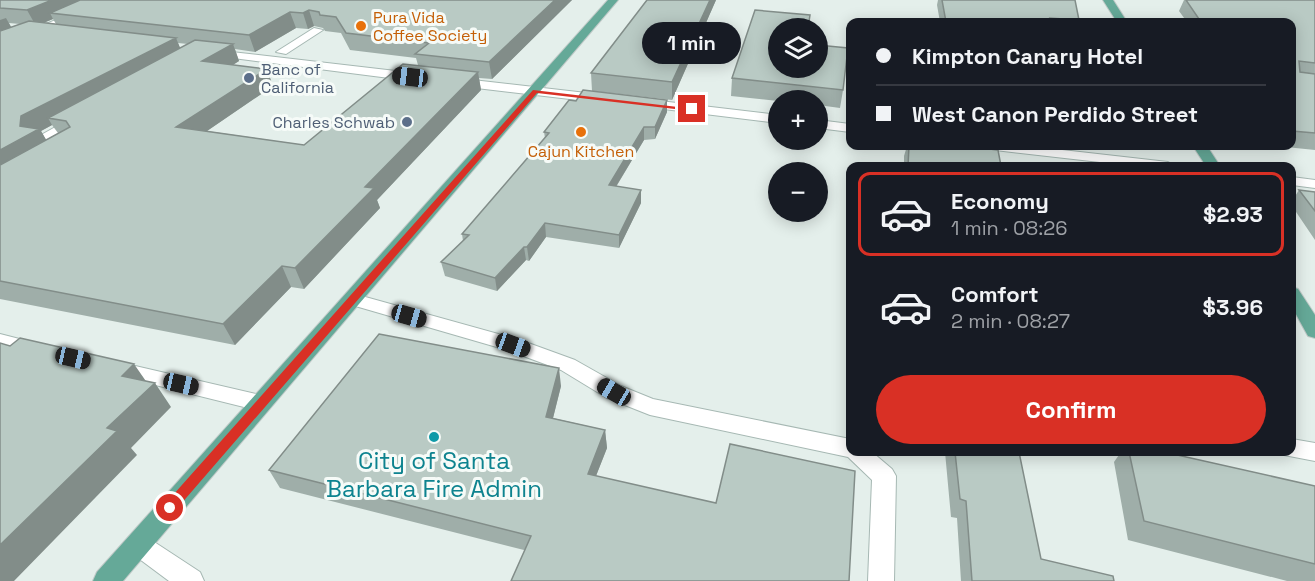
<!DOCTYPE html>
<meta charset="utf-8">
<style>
body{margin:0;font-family:"Space Grotesk",sans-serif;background:#242831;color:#f1f3f6;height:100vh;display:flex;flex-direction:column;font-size:22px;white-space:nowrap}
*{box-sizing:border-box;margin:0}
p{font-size:20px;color:#9ea1a6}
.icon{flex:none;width:33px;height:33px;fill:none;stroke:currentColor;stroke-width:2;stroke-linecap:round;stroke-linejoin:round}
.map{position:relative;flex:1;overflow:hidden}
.drawer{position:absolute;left:846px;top:162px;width:450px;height:294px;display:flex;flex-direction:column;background:#171b24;border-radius:12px;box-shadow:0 3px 15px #0003}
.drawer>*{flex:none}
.guide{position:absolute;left:846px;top:18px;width:450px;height:132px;border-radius:12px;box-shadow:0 3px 15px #0003;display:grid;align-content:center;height:132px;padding:0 30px;background:#171b24}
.buttons{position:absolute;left:768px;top:18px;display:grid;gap:12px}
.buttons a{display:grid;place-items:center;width:60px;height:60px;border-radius:50%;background:#171b24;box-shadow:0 3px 15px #0003;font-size:30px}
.end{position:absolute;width:27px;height:27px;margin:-14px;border:8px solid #d93025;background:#fff;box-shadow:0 0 0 3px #fff}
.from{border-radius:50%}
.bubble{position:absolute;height:42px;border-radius:21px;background:#171b24;box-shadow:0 3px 15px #0003;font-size:20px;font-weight:700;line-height:42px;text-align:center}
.car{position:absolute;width:18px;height:36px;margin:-18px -9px;border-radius:8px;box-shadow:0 0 4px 2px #0007;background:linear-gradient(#222 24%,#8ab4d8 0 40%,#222 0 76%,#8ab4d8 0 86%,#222 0)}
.guide b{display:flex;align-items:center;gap:21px;height:57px;font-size:22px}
.guide b+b{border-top:2px solid #363941}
.guide i{width:15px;height:15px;background:#f1f3f6}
ul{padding:10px 0 0;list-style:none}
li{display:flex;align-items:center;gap:18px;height:84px;margin:0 12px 9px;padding:0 18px;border:3px solid transparent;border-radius:12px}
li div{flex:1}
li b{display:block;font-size:22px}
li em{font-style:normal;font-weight:700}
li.on{border-color:#d93025}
li>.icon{width:54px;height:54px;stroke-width:1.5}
.button{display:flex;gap:12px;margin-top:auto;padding:12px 30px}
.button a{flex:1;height:69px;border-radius:36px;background:#d93025;color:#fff;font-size:24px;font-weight:700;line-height:69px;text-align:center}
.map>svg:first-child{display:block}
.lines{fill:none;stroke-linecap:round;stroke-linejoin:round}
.lane-casing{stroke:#a6b8b3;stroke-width:2}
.street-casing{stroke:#a6b8b3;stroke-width:2}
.primary-casing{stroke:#c1cac8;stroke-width:2}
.lane{fill:#fff;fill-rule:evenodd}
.street{fill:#fff;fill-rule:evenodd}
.primary{fill:#65a998;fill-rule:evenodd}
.wall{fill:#9faea9;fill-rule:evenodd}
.shaded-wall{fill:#828d89}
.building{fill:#b9cac4;stroke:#828d89;stroke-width:1.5}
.route{fill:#d93025}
.food-dot{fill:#e8710a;stroke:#f6fbf8;stroke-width:2}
.service-dot{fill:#5c6f8a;stroke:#f6fbf8;stroke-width:2}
.culture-dot{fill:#0f9aa8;stroke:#f6fbf8;stroke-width:2}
.labels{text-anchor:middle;stroke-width:6;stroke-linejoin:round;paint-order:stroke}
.far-food-label{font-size:16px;fill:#c56008;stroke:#f6fbf8;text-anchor:start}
.far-service-label{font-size:16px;fill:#4e5e75;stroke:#f6fbf8;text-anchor:start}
.near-culture-label{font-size:24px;fill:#0d838f;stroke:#f6fbf8}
</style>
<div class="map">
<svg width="1315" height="581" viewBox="0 0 1315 581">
<rect width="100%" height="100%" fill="#e4efeb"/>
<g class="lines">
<g class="lane-casing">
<path id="lane" d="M77 115 82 116V122L52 138 62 140V146L39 144 32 140Z
M351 293 520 340 575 360 621 386 653 399 850 439V452H872L892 469 896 476 894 581H868L872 480 848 457 650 415 607 398 561 370 507 350 345 303 342 299Z
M0 334 43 345 46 350 43 355 36 357 0 348Z
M118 362 260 395 268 397 271 403 268 409 260 411 111 374 108 369 111 364Z
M1292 439 1315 443V461L1284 455 1282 452H1292Z
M139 532 200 572 204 581H169L130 552 126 544 130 536Z"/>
</g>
<g class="street-casing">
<path id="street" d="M104 0H117L0 50V43Z
M314 28 323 30 286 54 276 52Z
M214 50 413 73 419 77 413 81 210 55V51Z
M455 78 604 95 610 99 604 103 451 85V79Z
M643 99 778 115V123L639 106 637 103Z
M818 120 850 124V132L818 128Z
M988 146H1027L1168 162 1175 166H1135L995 150Z
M1292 177 1315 180V188L1292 185Z"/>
</g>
<g class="primary-casing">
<path id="primary" d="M608 0H618L123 581H93L97 572Z
M1103 0H1113L1127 22H1117Z
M1193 146H1207L1220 166H1206Z
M1292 287 1298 289 1315 315V338L1308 336 1292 307Z"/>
</g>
<use href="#lane" class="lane"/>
<use href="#street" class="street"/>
<use href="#primary" class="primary"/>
</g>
<path class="wall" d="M0 0H572L492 79 479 78 481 90 377 200 380 208 304 289 291 287 235 345 0 299ZM53 19 56 24 43 23ZM9 23 20 24 11 27ZM314 26 323 28 325 31 341 33 350 50 416 58 418 65 304 145 207 131 273 86 233 65 239 61 235 49 255 52 296 28 308 29ZM178 43 188 44 180 48ZM52 125 58 133 46 140 41 131Z
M647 0H716L672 100 592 91 591 73Z
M938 0H1075L1079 20V22H940L937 5Z
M1184 0H1315V150L1276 146H1292V22H1187L1179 11Z
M778 28 843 90 840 108 818 105V100L778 101 731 96 732 78Z
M667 112 655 139 644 140 616 187 641 190V203L619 248 546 237 529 261 526 260 497 291 445 276 441 262 463 241 462 234 545 138 544 132Z
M907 146H963L1001 166H904V156Z
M1299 190 1315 192V240L1292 206V201Z
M561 386 553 418 605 430 607 448 596 476 716 503 855 471 524 550 280 488 269 470Z
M945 452H1019L1041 559 1114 581H961L957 518 951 517Z
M1121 452H1164L1315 486V581H1287L1128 540 1114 462Z"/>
<path class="shaded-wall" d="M52 0H98L50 13 53 19 36 26 27 10Z
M555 0H572L492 79 489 62Z
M710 0H716L672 100V82Z
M309 10 314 26 308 29 303 13Z
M290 12 296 28 255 52 249 35Z
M6 18 15 34 0 41V20Z
M176 38 183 55 48 118 52 125 41 131 51 148 0 177V150L20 126 21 116Z
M233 44 239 61 210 79 202 61Z
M267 69 273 86 185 146 176 127Z
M478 72 481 90 377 200 380 208 304 289 295 268 365 187Z
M667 100V112L655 139V127Z
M644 127V140L609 198V185Z
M641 190V203L619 248V235Z
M545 223 546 237 529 261 527 247Z
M524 247 526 260 497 291 495 278Z
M282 266 291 287 235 345 223 324Z
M134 364 150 387 155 383 171 407 131 448 137 455 14 581H0V545L107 428 122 376Z
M559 368 561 386 549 434 546 417Z
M605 430 607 448 590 491 588 474Z"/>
<path class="building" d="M0 0H52L27 10 0 8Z
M80 0H555L489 62 415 54 429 43 346 33 336 17 320 15 319 12 309 10 303 13 290 12 249 35 50 13Z
M647 0H710L672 82 591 73Z
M942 0H1075L1079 20 1050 18 1052 22H946Z
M1186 0H1315V63L1299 61 1300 72 1315 74V133L1292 131V22H1201Z
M755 10 810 15 808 28H778V68H818V45L848 48 843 90 732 78Z
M29 21 176 38 21 116 20 126 39 129 0 150V31Z
M195 40 233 44 202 61 267 69 176 127 304 145 403 64 478 72 365 187 374 188 295 268 282 266 223 324 0 281V165L70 127 66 121 48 118Z
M583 90 667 100 655 127H644L609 185 641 190 619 235 545 223 527 247H524L495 278 441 262 469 235 462 234 549 133 544 132 569 100 576 101Z
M909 146H963L998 150 1001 166H908Z
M1299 190 1315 192V211Z
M379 334 559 368 546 417 605 430 588 474 716 503 730 444 855 471 849 581H511L531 536 269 470Z
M20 338 134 364 122 376 155 383 107 428 117 431 0 545V343L10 346Z
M955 452H1019L1041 559 1113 576 1114 581H972L966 501 960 499Z
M1129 452H1164L1315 486V564L1144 521Z"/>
<path class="route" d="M533 90 695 109 692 111 537 93 174 512H165V504Z"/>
<g class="food-dot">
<circle cx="361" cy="26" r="6"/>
<circle cx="581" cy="132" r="6"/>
</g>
<g class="service-dot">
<circle cx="249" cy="78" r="6"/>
<circle cx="407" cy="122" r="6"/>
</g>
<circle class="culture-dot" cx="434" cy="437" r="6"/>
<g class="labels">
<g class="far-food-label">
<text x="373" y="23">Pura Vida<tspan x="373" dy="18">Coffee Society</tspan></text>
<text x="581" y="157" text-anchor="middle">Cajun Kitchen</text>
</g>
<g class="far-service-label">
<text x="261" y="75">Banc of<tspan x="261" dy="18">California</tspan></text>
<text x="395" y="128" text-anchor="end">Charles Schwab</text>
</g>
<g class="near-culture-label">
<text x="434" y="469">City of Santa<tspan x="434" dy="28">Barbara Fire Admin</tspan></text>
</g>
</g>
</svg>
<div class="buttons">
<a><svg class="icon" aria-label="layers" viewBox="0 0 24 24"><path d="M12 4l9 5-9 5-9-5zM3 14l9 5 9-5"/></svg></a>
<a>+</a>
<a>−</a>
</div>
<i class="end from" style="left:170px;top:508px"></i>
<i class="end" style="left:692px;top:109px"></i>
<div class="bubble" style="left:642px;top:22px;width:99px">1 min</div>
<i class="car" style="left:410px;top:77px;rotate:277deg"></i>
<i class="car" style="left:409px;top:316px;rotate:106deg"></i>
<i class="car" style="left:513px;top:345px;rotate:110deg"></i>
<i class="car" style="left:73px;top:358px;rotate:103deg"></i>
<i class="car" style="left:181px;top:384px;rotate:103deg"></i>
<i class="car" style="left:614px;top:392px;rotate:300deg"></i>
<div class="guide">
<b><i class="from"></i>Kimpton Canary Hotel</b>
<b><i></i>West Canon Perdido Street</b>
</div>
<section class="drawer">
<ul>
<li class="on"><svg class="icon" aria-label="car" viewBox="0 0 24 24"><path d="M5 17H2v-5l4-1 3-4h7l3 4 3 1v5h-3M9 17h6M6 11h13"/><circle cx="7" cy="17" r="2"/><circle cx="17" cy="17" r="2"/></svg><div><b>Economy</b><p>1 min · 08:26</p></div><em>$2.93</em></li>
<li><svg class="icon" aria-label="car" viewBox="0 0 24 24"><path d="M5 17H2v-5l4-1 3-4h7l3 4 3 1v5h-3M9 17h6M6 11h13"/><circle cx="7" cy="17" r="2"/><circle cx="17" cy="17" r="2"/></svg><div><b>Comfort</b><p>2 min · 08:27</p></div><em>$3.96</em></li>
</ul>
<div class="button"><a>Confirm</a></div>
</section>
</div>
